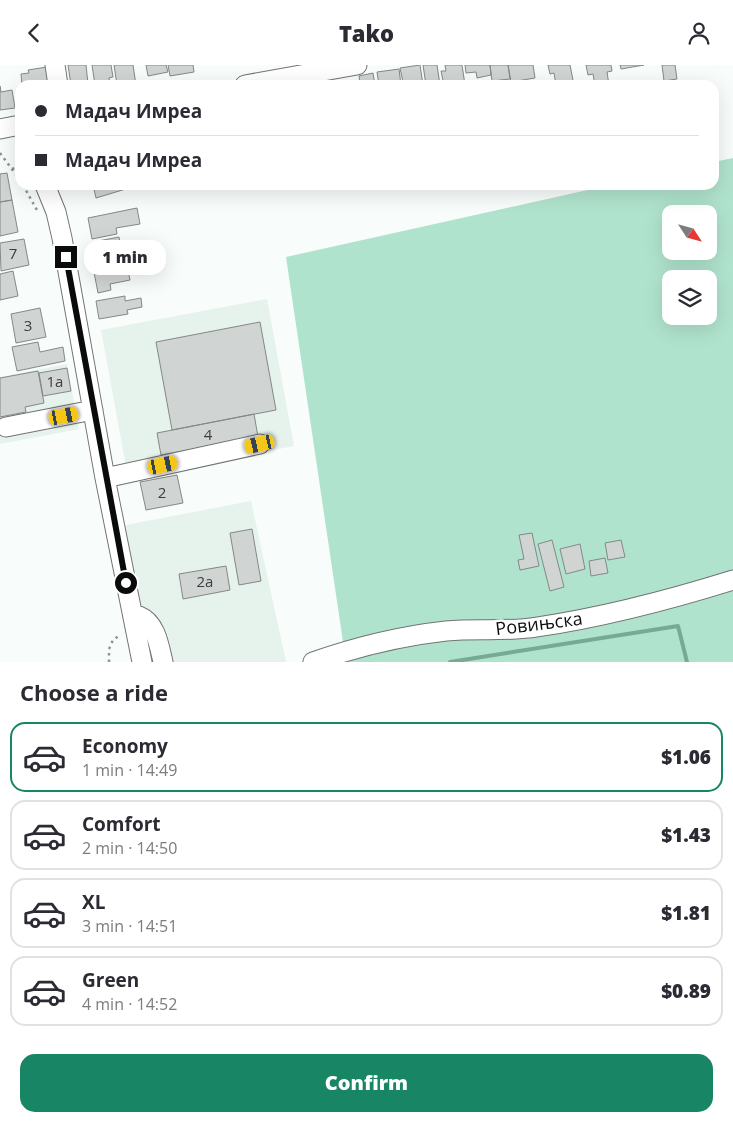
<!DOCTYPE html>
<meta charset="utf-8">
<style>
body{margin:0;font-family:"Open Sans",sans-serif;background:#f7f7f7;color:#2b2b33;height:100vh;display:flex;flex-direction:column;font-size:19px;white-space:nowrap}
*{box-sizing:border-box;margin:0}
p{font-size:16px;color:#7c7c81}
.icon{flex:none;width:28px;height:28px;fill:none;stroke:currentColor;stroke-width:2;stroke-linecap:round;stroke-linejoin:round}
.map{position:relative;height:597px;overflow:hidden}
.details{display:flex;flex-direction:column;background:#fff;flex:1}
.details>*{flex:none}
.guide{position:absolute;left:15px;top:15px;width:704px;height:110px;border-radius:15px;box-shadow:0 5px 20px #0002;display:grid;align-content:center;height:110px;padding:0 20px;background:#fff}
.needle{width:32px;rotate:126deg}
.controls{position:absolute;left:662px;top:140px;display:grid;gap:10px}
.controls a{display:grid;place-items:center;width:55px;height:55px;border-radius:10px;background:#fff;box-shadow:0 5px 20px #0002;font-size:25px}
.end{position:absolute;width:22px;height:22px;margin:-11px;border:6px solid #0a0c0b;background:#fff;box-shadow:0 0 0 2px #fff}
.from{border-radius:50%}
.bubble{position:absolute;height:35px;border-radius:15px;background:#fff;box-shadow:0 5px 20px #0002;font-size:16px;font-weight:800;line-height:35px;text-align:center}
.car{position:absolute;width:15px;height:30px;margin:-15px -8px;border-radius:6px;box-shadow:0 0 4px 1px #0007;background:linear-gradient(#f5c518 24%,#345 0 40%,#f5c518 0 76%,#345 0 86%,#f5c518 0)}
.guide b{display:flex;align-items:center;gap:18px;height:48px;font-size:19px}
.guide b+b{border-top:1px solid #e1e1e2}
.guide i{width:12px;height:12px;background:#2b2b33}
ul{padding:0;list-style:none}
li{display:flex;align-items:center;gap:15px;height:70px;margin:0 10px 8px;padding:0 10px;border:2px solid #e1e1e2;border-radius:15px}
li div{flex:1}
li b{display:block;font-size:19px}
li em{font-style:normal;font-weight:800}
li.current{border-color:#188664}
li>.icon{width:45px;height:45px;stroke-width:1.5}
h2{padding:0 20px;font-size:22px;line-height:60px}
.action{display:flex;gap:10px;margin-top:auto;padding:10px 20px}
.action a{flex:1;height:58px;border-radius:15px;background:#188664;color:#fff;font-size:20px;font-weight:800;line-height:58px;text-align:center}
header{display:flex;justify-content:space-between;align-items:center;height:65px;padding:0 20px;background:#fff;font-size:22px;font-weight:800}
.map>svg:first-child{display:block}
.built{fill:#e6f2ec}
.green{fill:#b0e3cd;fill-rule:evenodd}
.lines{fill:none;stroke-linecap:round;stroke-linejoin:round}
.stream{stroke:#77a994;stroke-width:4}
.building{fill:#d0d4d2;stroke:#848886}
.minor-casing{stroke:#707472;stroke-width:21}
.path{stroke:#8f9391;stroke-width:2.5;stroke-dasharray:2.5 4;stroke-linecap:butt}
.minor{stroke:#fff;stroke-width:19}
.route{stroke:#0a0c0b;stroke-width:6}
.labels{text-anchor:middle;stroke-width:5;stroke-linejoin:round;paint-order:stroke}
.number-label{font-size:15px;fill:#3c3e3d}
.street-label{font-size:18px;fill:#0a0c0b;stroke:#fff}
</style>
<header><svg class="icon" aria-label="back" viewBox="0 0 24 24"><path d="M15 5l-7 7 7 7"/></svg>Tako<svg class="icon" aria-label="person" viewBox="0 0 24 24"><circle cx="12" cy="8" r="4"/><path d="M4 21q1-7 8-7t8 7"/></svg></header>
<div class="map">
<svg width="733" height="597" viewBox="0 0 733 597">
<rect width="100%" height="100%" fill="#f8fcfa"/>
<path class="built" d="M267 234 294 381 128 412 101 265Z
M67 299 79 364 0 379V312Z
M251 436 286 597H169L147 545 133 538 121 461Z"/>
<path class="green" d="M733 93V597H346L286 192 610 120H714V97ZM671 149H709V186H671ZM671 214H709V251H671Z"/>
<g class="lines">
<path class="stream" d="M450 597 678 561 687 597"/>
</g>
<path class="building" d="M68 0H86L88 19 71 20Z
M92 0H111L113 12 109 13 110 20H95Z
M114 0H133L136 20H117Z
M146 0H166L168 7 148 11Z
M168 0H193L194 7 170 11Z
M420 0 423 20H407V16L403 17 400 3Z
M423 0H437L440 20H426Z
M445 0H462L465 20H444L441 6H446Z
M465 0H490L491 10 477 13 476 7 466 8Z
M490 0H508L510 14 492 16Z
M508 0H533L535 13 511 17Z
M548 0H570L574 20H556L554 8 550 9Z
M586 0H611L612 6 607 7 609 20H595L593 9 588 10Z
M620 0H644L621 4Z
M662 0H675L677 14 664 16Z
M47 2 49 20H22L21 9 29 8 28 5Z
M399 4 401 20H379L377 7Z
M373 8 375 20H358L360 19 359 11Z
M0 21 1 27 12 25 15 43 0 45Z
M7 108 12 135 0 137V109Z
M93 120H128L129 123 96 133Z
M12 135 18 167 0 171V137Z
M137 143 140 159 116 163 117 169 92 174 88 153Z
M119 172 123 194 97 199 93 177Z
M24 174 29 200 1 206 0 178Z
M127 201 130 215 110 219 111 225 98 228 94 207Z
M13 206 18 231 0 235V209Z
M125 231V236L141 233 142 242 127 245 128 249 99 254 96 236Z
M40 243 46 272 16 278 11 249Z
M260 257 276 345 172 365 156 277Z
M38 277 40 287 63 282 65 296 17 306 12 282Z
M67 303 71 326 43 331 39 308Z
M38 306 44 338 25 342 26 347 0 352V313Z
M254 349 258 372 161 390 157 368Z
M177 410 183 438 146 445 140 417Z
M252 464 261 516 239 520 230 468Z
M532 468 539 501 520 505 518 495 524 494 519 470Z
M552 475 564 522 550 526 538 479Z
M621 475 625 492 608 495 605 478Z
M580 479 585 504 566 509 560 484Z
M605 493 608 508 591 511 589 496Z
M226 501 230 525 183 534 179 509Z"/>
<g class="lines">
<g class="minor-casing">
<path id="minor" d="M55 0 58 20
M245 20 357 0
M0 64 20 60
M45 120 56 147 62 173 105 413 142 597
M6 362 93 345
M105 413 260 379
M133 552 139 551C156 558 159 580 163 597
M313 597C356 582 401 571 446 566 477 563 507 567 537 562 604 552 669 535 733 515"/>
</g>
<path class="path" d="M0 88 20 115
M12 104 20 101
M23 120 38 147
M109 597V584L113 575 120 570"/>
<use href="#minor" class="minor"/>
</g>
<g class="lines">
<path class="route" d="M66 192 126 518"/>
</g>
<g class="labels">
<g class="number-label">
<text x="13" y="194">7</text>
<text x="28" y="266">3</text>
<text x="55" y="322">1a</text>
<text x="208" y="375">4</text>
<text x="162" y="433">2</text>
<text x="205" y="522">2a</text>
</g>
<g class="street-label">
<text transform="translate(539 559) rotate(-7)" y="6">Ровињска</text>
</g>
</g>
</svg>
<div class="controls">
<a><svg class="needle" viewBox="-14 -14 28 28"><path d="M0-13l5 13h-10z" fill="#e53935"/><path d="M0 13l5-13h-10z" fill="#7c7c81"/></svg></a>
<a><svg class="icon" aria-label="layers" viewBox="0 0 24 24"><path d="M12 4l9 5-9 5-9-5zM3 14l9 5 9-5"/></svg></a>
</div>
<i class="end from" style="left:126px;top:518px"></i>
<i class="end" style="left:66px;top:192px"></i>
<div class="bubble" style="left:84px;top:175px;width:82px">1 min</div>
<i class="car" style="left:64px;top:351px;rotate:79deg"></i>
<i class="car" style="left:260px;top:379px;rotate:257deg"></i>
<i class="car" style="left:163px;top:400px;rotate:78deg"></i>
<div class="guide">
<b><i class="from"></i>Мадач Имреа</b>
<b><i></i>Мадач Имреа</b>
</div>
</div>
<section class="details">
<h2>Choose a ride</h2>
<ul>
<li class="current"><svg class="icon" aria-label="car" viewBox="0 0 24 24"><path d="M5 17H2v-5l4-1 3-4h7l3 4 3 1v5h-3M9 17h6M6 11h13"/><circle cx="7" cy="17" r="2"/><circle cx="17" cy="17" r="2"/></svg><div><b>Economy</b><p>1 min · 14:49</p></div><em>$1.06</em></li>
<li><svg class="icon" aria-label="car" viewBox="0 0 24 24"><path d="M5 17H2v-5l4-1 3-4h7l3 4 3 1v5h-3M9 17h6M6 11h13"/><circle cx="7" cy="17" r="2"/><circle cx="17" cy="17" r="2"/></svg><div><b>Comfort</b><p>2 min · 14:50</p></div><em>$1.43</em></li>
<li><svg class="icon" aria-label="car" viewBox="0 0 24 24"><path d="M5 17H2v-5l4-1 3-4h7l3 4 3 1v5h-3M9 17h6M6 11h13"/><circle cx="7" cy="17" r="2"/><circle cx="17" cy="17" r="2"/></svg><div><b>XL</b><p>3 min · 14:51</p></div><em>$1.81</em></li>
<li><svg class="icon" aria-label="car" viewBox="0 0 24 24"><path d="M5 17H2v-5l4-1 3-4h7l3 4 3 1v5h-3M9 17h6M6 11h13"/><circle cx="7" cy="17" r="2"/><circle cx="17" cy="17" r="2"/></svg><div><b>Green</b><p>4 min · 14:52</p></div><em>$0.89</em></li>
</ul>
<div class="action"><a>Confirm</a></div>
</section>
